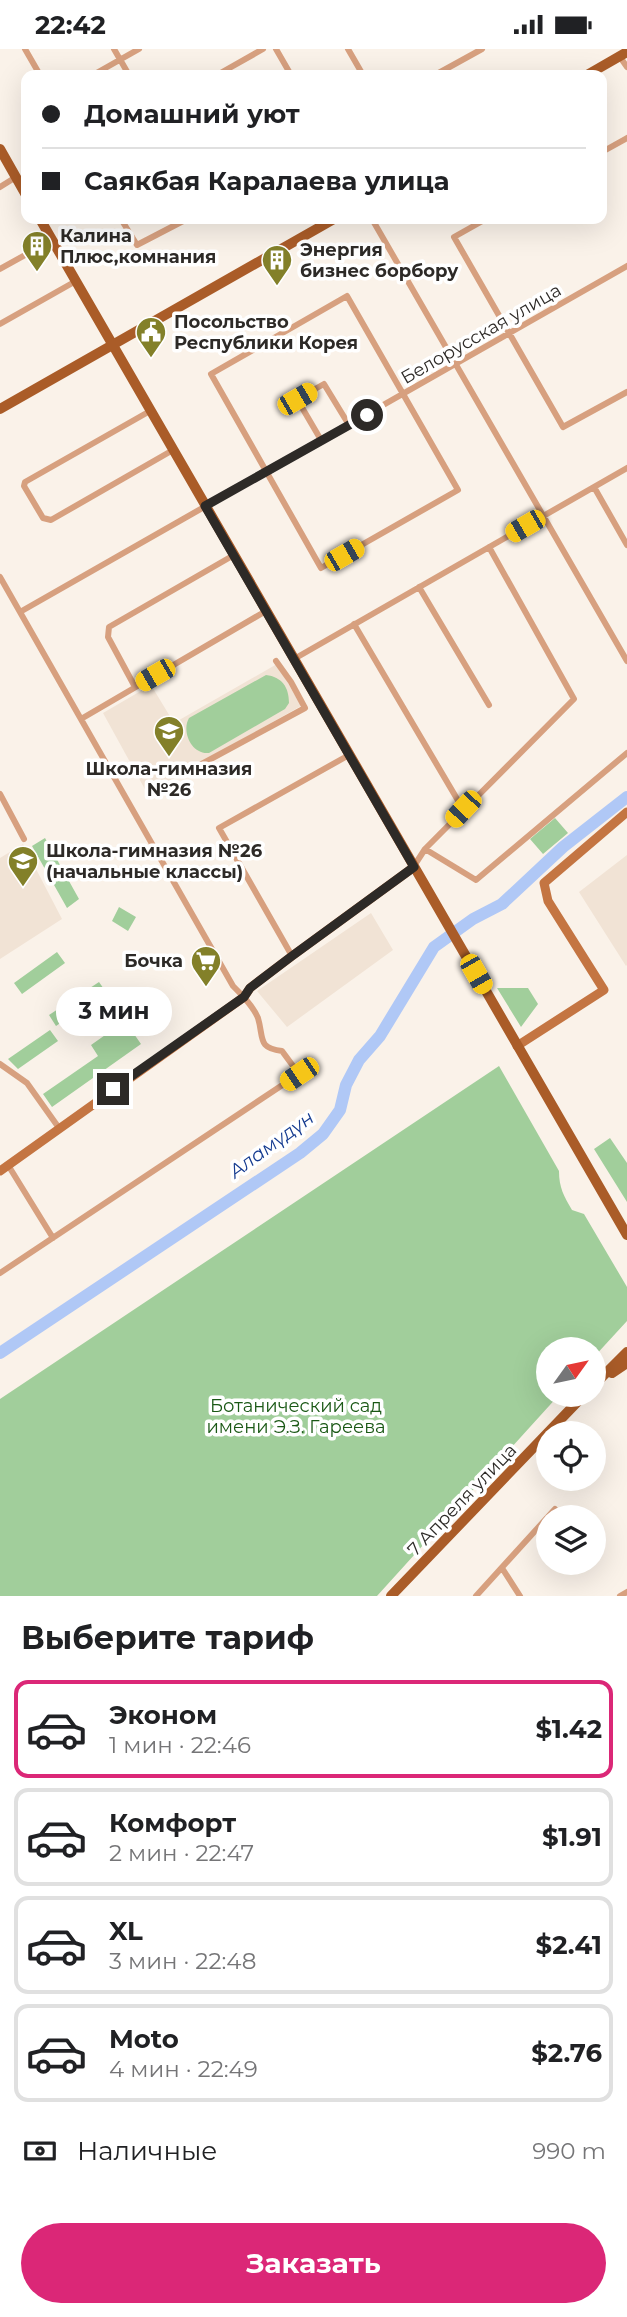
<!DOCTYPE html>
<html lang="ru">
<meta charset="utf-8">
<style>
body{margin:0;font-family:Montserrat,sans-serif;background:#f6f6f6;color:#202124;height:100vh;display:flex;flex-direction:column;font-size:26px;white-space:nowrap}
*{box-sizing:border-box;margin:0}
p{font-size:23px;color:#757577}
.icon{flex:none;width:38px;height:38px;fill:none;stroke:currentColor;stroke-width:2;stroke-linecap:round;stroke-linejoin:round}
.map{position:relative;height:1547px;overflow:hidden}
.sheet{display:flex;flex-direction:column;background:#fff;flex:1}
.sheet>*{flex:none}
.hud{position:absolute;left:21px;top:21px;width:586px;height:154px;border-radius:14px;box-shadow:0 7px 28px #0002;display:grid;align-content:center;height:154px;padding:0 21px;background:#fff}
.needle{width:46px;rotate:57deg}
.tools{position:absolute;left:536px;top:1288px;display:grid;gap:14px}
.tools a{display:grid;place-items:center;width:70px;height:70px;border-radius:50%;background:#fff;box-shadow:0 7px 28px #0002;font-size:35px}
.end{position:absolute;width:32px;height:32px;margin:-16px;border:9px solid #2d2a27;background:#fff;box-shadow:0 0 0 4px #fff}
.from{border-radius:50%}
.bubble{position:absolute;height:49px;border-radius:24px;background:#fff;box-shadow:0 7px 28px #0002;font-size:23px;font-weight:700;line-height:49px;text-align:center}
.car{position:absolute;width:21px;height:42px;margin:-21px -10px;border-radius:9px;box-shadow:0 0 5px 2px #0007;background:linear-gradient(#f5c518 24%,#345 0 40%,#f5c518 0 76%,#345 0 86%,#f5c518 0)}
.hud b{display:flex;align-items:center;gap:24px;height:66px;font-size:26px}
.hud b+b{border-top:2px solid #e0e0e0}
.hud i{width:18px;height:18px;background:#202124}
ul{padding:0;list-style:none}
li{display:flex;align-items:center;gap:21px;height:98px;margin:0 14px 10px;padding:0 7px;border:4px solid #e0e0e0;border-radius:14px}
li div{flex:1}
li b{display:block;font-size:26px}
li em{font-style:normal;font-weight:700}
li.active{border-color:#db2777}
li>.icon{width:63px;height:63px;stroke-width:1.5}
h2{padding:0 21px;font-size:32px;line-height:84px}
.pay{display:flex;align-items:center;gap:18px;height:77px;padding:0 21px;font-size:26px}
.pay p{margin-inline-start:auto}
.action{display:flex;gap:14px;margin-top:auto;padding:14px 21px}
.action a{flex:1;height:80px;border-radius:42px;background:#db2777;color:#fff;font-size:28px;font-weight:700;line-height:80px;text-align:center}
.status{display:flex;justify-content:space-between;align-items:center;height:49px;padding:0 35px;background:#fff;direction:ltr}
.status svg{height:19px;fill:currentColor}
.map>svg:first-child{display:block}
.built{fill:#f1e3d5}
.green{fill:#a1ce9b}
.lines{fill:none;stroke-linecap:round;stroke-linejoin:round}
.river{stroke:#b0c8f6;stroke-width:12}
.street{stroke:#d7a07f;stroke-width:6}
.secondary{stroke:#c47542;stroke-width:9}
.primary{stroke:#aa5c28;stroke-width:10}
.route{stroke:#2d2a27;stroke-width:9}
.labels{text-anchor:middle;stroke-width:7;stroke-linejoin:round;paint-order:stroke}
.poi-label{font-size:18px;font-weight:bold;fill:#2d2a27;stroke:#fff;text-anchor:start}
.street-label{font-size:18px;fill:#2d2a27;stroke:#fff}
.park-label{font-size:18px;fill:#1a5815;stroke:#fff}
.water-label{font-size:19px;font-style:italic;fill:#153b90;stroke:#fff}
</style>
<div class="status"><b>22:42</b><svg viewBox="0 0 49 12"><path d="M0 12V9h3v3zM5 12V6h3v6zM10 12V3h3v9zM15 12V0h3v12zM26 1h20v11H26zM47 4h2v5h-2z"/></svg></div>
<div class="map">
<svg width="627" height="1547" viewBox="0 0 627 1547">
<rect width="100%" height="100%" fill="#faf2e9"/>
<path class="built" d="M277 615 301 657 147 744 103 664 151 636 174 674Z
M23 795 62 870 0 910V809Z
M627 806V916L626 917 579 843Z
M371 864 393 901 287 978 257 942Z"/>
<path class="green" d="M266 626C282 628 289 638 289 654L285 660 209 704C192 706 181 683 189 669Z
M555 769 568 784 543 805 530 790Z
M45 789 79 850 67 859 32 797Z
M119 858 136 868 128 882 112 872Z
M57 903 65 914 22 945 14 934Z
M99 933 106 943 56 977 49 966Z
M497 939H528L538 955 521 978Z
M125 972 141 995 52 1058 43 1045 98 1007 91 996Z
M50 981 58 992 18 1020 8 1010Z
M499 1017 559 1122C559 1139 564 1147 572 1161L584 1165 627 1238V1272L593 1309V1300H548V1346H559L377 1547H0V1350Z
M610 1089 627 1114V1153L594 1100Z"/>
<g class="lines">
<path class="river" d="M0 1304 300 1104 323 1085 340 1061 346 1036 359 1011 380 987 434 898 473 870 502 855 563 798 627 748"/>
<path class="street" d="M25 0 40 26
M114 0 129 26
M276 0 291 26
M348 0 363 26
M620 8 627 18
M93 26 139 0
M217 26 263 0
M435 26 482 0
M602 103 627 89
M0 138 16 128
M121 170 137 196 187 170
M372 170 627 612
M486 170 454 188 563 378 627 343
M0 220 52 191
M347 247 458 441 321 519 211 325Z
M0 275 76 232
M150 362 25 433 24 437 43 469 51 471 173 401
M321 391 297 350 324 335 349 376
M594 438 627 496
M0 528 233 937C242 946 253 957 258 969 264 989 257 999 282 1002L299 1025 0 1224
M419 538 489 656
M20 563 627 217
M354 575 463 760
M294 610 627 419
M135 638 108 588 109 578 234 506
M81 670 266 562
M198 717 305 659 291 633 276 612
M0 745 24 790
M425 800 574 650 489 498
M414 817 425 800 476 831 627 704
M292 907 219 779 349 706
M0 1015 27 1034 59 1079
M8 1116 53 1189
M502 1519 520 1547
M476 1547 555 1460
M620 1547 627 1543"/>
<path class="secondary" d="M517 997 604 941 548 852 544 834 627 763
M0 1122 244 948 250 939 292 907 414 818"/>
<path class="primary" d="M587 26 627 3
M0 100 26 146
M40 170 627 1186
M0 360 334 170
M612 1324 627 1314
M593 1337 627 1303
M391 1547 584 1346"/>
</g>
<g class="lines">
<path class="route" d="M113 1040 244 948 250 939 292 907 414 818 205 457 367 366"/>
</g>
<defs>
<g id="building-pin" transform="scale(1.575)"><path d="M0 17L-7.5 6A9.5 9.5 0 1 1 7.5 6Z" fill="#838029" stroke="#fff"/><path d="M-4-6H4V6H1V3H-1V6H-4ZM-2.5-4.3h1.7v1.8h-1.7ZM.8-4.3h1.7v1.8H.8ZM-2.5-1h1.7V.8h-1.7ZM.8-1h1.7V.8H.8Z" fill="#fff"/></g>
<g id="civic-pin" transform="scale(1.575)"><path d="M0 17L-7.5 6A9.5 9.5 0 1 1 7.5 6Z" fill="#838029" stroke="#fff"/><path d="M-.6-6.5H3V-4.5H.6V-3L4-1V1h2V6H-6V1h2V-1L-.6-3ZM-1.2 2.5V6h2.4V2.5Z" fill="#fff"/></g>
<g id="school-pin" transform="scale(1.575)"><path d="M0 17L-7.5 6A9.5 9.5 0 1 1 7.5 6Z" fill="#838029" stroke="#fff"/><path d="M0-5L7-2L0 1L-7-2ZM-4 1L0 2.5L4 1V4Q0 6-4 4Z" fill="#fff"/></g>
<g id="supermarket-pin" transform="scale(1.575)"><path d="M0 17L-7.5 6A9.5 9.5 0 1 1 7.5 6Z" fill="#838029" stroke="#fff"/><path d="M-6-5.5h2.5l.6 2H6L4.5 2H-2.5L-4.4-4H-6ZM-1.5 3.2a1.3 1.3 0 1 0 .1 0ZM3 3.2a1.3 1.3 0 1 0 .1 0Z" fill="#fff"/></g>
</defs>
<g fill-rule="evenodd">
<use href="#building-pin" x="37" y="197"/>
<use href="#building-pin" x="277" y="211"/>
<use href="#civic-pin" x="151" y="283"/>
<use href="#school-pin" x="169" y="682"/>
<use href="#school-pin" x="23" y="812"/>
<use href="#supermarket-pin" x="206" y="912"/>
</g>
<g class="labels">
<g class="poi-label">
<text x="60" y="193">Калина<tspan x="60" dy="21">Плюс,комнания</tspan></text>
<text x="300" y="207">Энергия<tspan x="300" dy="21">бизнес борбору</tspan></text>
<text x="174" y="279">Посольство<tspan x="174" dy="21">Республики Корея</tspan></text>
<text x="169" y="726" text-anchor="middle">Школа-гимназия<tspan x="169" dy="21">№26</tspan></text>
<text x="46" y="808">Школа-гимназия №26<tspan x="46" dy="21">(начальные классы)</tspan></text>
<text x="183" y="918" text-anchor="end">Бочка</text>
</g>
<g class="street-label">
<text transform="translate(481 285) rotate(-30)" y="6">Белорусская улица</text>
<text transform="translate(462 1451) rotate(-46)" y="6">7 Апреля улица</text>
</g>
<g class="park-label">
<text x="296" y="1363">Ботанический сад<tspan x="296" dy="21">имени Э.З. Гареева</tspan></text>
</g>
<g class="water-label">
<text transform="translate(271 1095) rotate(-36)" y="7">Аламүдүн</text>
</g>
</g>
</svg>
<div class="tools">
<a><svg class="needle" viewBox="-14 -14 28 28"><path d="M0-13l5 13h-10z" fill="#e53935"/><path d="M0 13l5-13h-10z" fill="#757577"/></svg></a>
<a><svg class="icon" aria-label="locate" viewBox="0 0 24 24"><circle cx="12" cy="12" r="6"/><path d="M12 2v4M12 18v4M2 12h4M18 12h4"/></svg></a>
<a><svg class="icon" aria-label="layers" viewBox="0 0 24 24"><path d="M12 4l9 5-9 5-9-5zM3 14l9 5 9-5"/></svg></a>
</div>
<i class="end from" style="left:367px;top:366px"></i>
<i class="end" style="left:113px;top:1040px"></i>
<div class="bubble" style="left:56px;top:938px;width:116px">3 мин</div>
<i class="car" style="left:297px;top:350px;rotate:60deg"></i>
<i class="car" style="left:525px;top:477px;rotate:240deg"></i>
<i class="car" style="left:344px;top:506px;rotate:60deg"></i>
<i class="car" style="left:155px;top:626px;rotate:240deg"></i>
<i class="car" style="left:463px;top:760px;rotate:223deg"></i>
<i class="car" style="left:476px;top:925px;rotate:150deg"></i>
<i class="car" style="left:299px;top:1025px;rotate:236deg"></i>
<div class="hud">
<b><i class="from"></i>Домашний уют</b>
<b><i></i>Саякбая Каралаева улица</b>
</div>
</div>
<section class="sheet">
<h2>Выберите тариф</h2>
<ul>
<li class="active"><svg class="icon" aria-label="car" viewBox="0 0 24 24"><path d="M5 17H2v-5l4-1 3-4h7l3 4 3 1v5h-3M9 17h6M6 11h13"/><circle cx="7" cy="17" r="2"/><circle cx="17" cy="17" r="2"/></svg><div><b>Эконом</b><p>1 мин · 22:46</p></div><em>$1.42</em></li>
<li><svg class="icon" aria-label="car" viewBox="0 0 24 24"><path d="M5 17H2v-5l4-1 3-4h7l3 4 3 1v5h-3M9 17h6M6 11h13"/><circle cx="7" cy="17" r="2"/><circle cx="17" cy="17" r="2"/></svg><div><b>Комфорт</b><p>2 мин · 22:47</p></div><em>$1.91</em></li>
<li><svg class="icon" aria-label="car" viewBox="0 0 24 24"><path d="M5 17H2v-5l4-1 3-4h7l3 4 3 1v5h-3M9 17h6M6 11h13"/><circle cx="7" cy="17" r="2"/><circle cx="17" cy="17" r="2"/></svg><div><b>XL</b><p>3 мин · 22:48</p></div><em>$2.41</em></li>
<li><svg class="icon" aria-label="car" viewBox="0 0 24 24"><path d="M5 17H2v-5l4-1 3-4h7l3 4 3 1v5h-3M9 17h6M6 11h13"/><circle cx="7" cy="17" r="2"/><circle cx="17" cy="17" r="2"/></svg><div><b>Moto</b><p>4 мин · 22:49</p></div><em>$2.76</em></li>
</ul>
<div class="pay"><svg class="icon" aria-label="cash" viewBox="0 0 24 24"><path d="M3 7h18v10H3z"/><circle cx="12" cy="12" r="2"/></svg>Наличные<p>990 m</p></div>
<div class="action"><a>Заказать</a></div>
</section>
